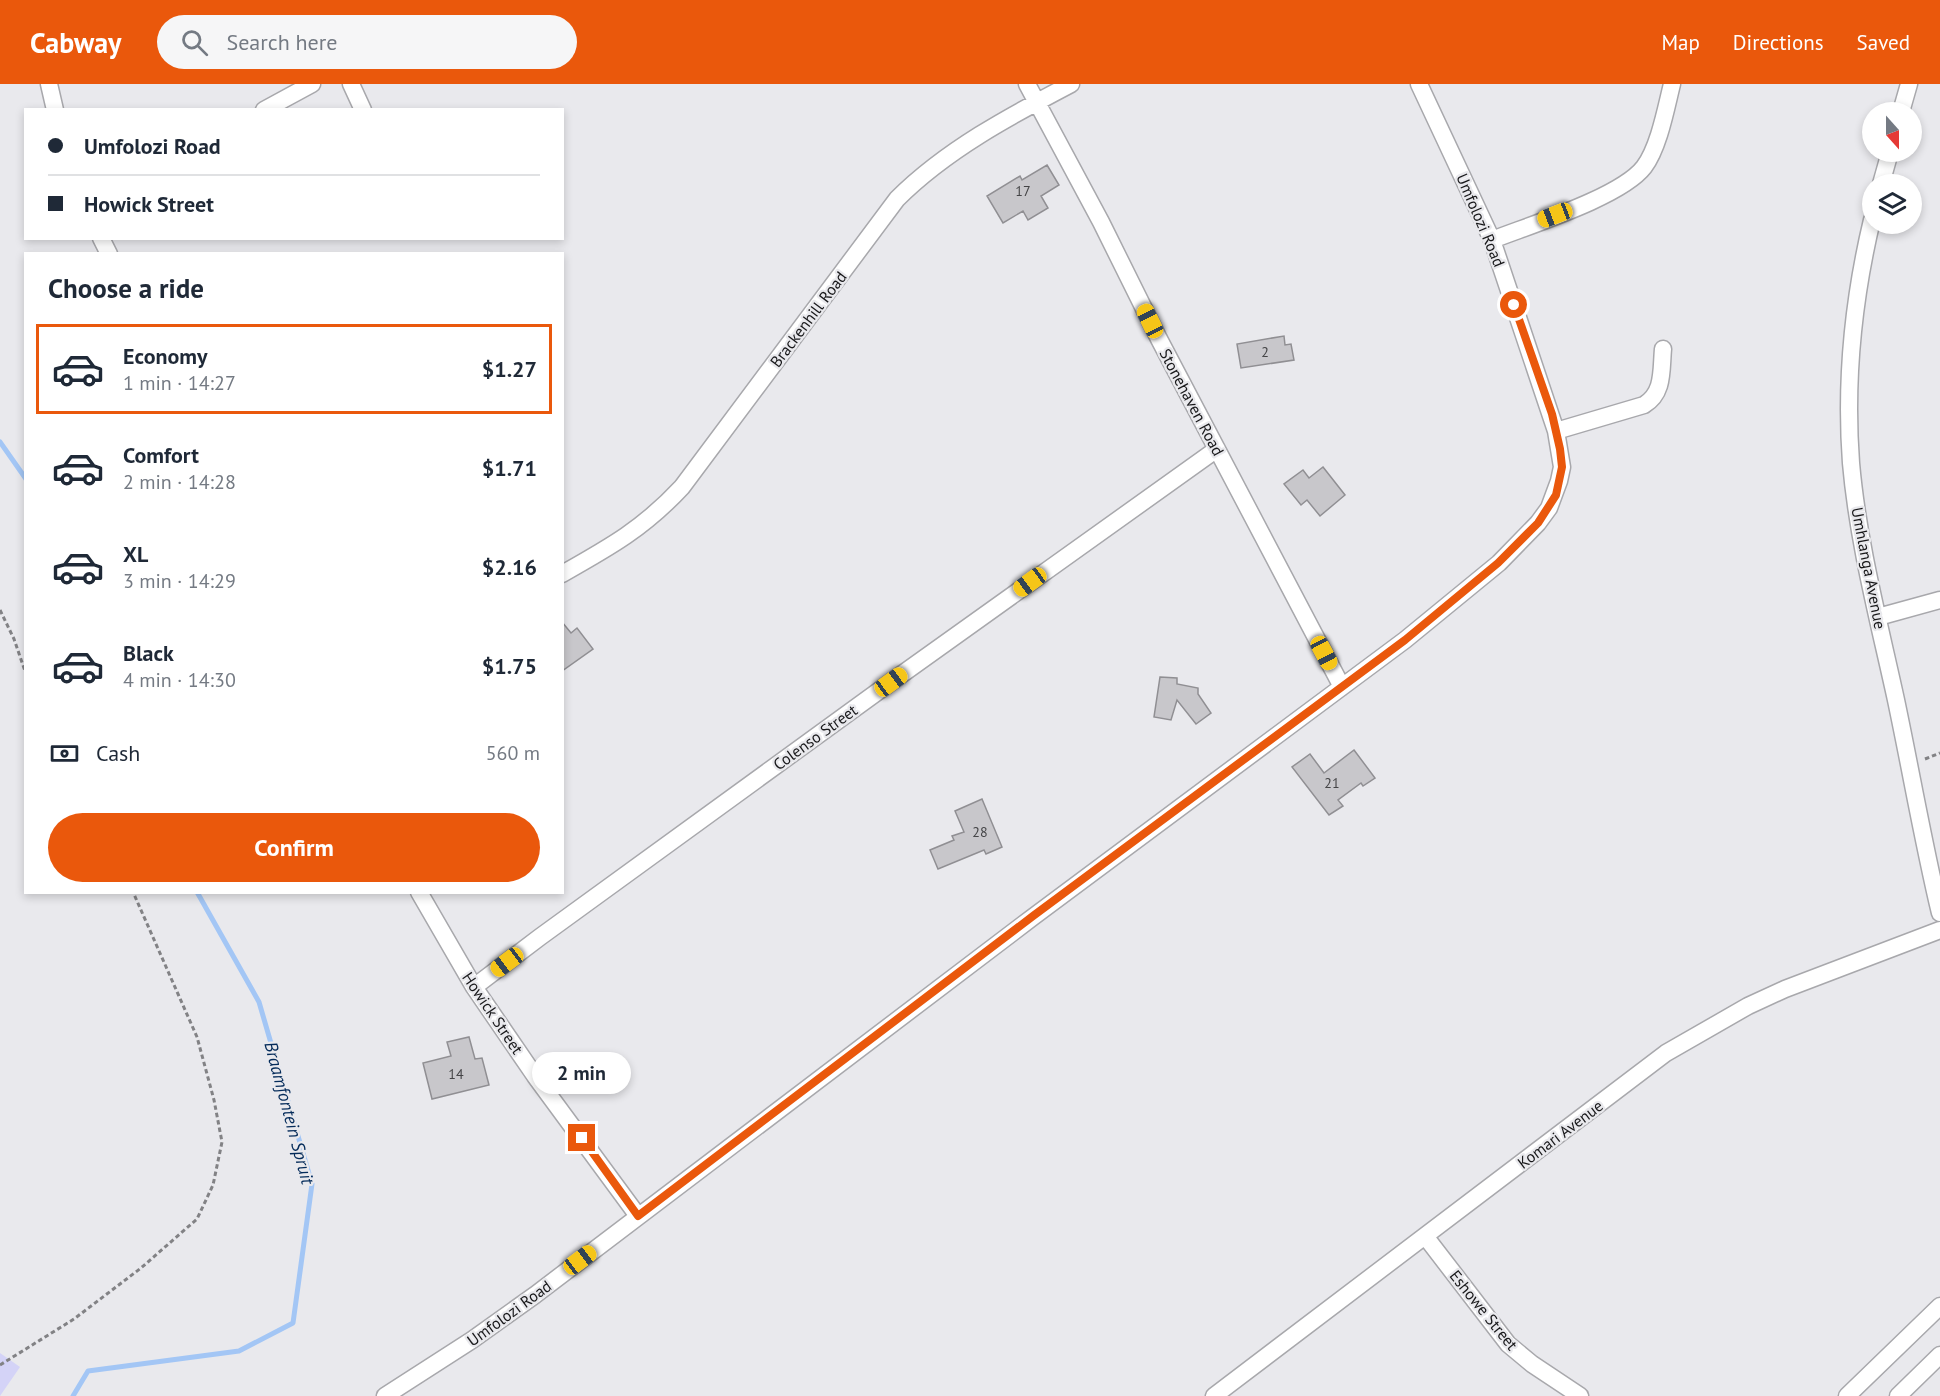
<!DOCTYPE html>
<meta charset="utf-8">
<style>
body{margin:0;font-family:"PT Sans",sans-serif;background:#f6f6f7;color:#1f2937;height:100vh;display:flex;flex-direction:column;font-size:22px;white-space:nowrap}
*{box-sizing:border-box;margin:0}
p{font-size:20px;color:#747a83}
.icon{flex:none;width:33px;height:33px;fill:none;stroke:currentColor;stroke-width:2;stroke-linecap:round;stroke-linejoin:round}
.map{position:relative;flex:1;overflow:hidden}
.drawer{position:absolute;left:24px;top:168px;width:540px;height:642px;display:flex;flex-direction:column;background:#fff;border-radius:0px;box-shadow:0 3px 9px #0003}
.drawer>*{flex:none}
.guide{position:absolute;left:24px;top:24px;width:540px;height:132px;border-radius:0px;box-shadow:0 3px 9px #0003;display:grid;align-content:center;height:132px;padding:0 24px;background:#fff}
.needle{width:39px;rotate:159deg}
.fabs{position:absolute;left:1862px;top:18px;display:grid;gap:12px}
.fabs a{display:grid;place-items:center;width:60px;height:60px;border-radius:50%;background:#fff;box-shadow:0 3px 9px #0003;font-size:30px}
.end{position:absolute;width:27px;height:27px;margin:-14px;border:8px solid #ea580c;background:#fff;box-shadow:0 0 0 3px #fff}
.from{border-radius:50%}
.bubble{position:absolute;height:42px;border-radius:21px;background:#fff;box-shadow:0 3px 9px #0003;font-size:20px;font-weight:700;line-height:42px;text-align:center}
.car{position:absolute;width:18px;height:36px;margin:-18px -9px;border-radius:8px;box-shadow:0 0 4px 2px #0007;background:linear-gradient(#f5c518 24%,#345 0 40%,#f5c518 0 76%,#345 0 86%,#f5c518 0)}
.guide b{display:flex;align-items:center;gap:21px;height:57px;font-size:22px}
.guide b+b{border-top:2px solid #e0e1e3}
.guide i{width:15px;height:15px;background:#1f2937}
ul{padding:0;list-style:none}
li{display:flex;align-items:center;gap:18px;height:90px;margin:0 12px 9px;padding:0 12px;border:3px solid transparent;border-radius:0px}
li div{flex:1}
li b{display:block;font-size:22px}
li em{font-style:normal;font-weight:700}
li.current{border-color:#ea580c}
li>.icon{width:54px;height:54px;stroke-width:1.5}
h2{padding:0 24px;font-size:27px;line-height:72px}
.pay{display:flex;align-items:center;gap:15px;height:66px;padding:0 24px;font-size:22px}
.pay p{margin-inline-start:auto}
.primary-button{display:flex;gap:12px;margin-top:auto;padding:12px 24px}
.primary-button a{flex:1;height:69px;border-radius:36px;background:#ea580c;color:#fff;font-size:24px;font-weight:700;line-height:69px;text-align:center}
header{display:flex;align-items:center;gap:36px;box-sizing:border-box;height:84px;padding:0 30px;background:#ea580c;color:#fff}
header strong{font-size:28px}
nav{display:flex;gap:33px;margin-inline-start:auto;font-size:21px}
.search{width:420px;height:54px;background:#f6f6f7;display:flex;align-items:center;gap:15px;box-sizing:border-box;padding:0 21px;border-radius:33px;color:#747a83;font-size:22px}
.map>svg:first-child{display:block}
.green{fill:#d4d3f7}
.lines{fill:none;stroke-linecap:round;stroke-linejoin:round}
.stream{stroke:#a3c6f5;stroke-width:5}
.building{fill:#c8c7cb;stroke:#908f93;stroke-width:1.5}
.minor-casing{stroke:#a8a8ac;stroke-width:19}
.path{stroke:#828285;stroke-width:3;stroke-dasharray:4.5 3;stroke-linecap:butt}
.minor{stroke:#fff;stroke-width:16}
.route{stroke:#ea580c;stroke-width:8}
.labels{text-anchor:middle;stroke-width:4.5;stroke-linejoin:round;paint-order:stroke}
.number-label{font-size:14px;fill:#444446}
.street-label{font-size:16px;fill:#18181a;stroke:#e9e9ed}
.water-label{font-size:18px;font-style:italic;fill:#042b5a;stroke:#e9e9ed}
</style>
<header>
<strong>Cabway</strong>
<div class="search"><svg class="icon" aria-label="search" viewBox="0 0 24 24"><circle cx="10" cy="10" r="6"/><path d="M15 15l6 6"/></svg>Search here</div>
<nav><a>Map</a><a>Directions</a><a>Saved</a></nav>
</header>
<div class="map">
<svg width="1940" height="1312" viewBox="0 0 1940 1312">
<rect width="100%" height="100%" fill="#e9e9ed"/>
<path class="green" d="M0 1269 20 1283 0 1312Z"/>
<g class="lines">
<path class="stream" d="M0 358 26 395
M73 1312 88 1287 239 1267 293 1239 312 1100 259 918 197 808"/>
</g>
<path class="building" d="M1047 81 1059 101 1041 112 1048 124 1028 136 1023 127 1003 139 987 112 1020 92 1022 96Z
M1284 252 1285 261 1291 260 1294 276 1241 284 1237 260Z
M1323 383 1345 411 1320 432 1307 416 1301 421 1284 400 1303 386 1309 394Z
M562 538 571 549 577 544 593 565 562 587Z
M1160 593 1177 594V600L1198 604V610L1211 629 1196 640 1177 616 1171 636 1154 633Z
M1354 666 1375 694 1363 702 1361 699 1338 716 1343 722 1329 731 1292 683 1310 670 1324 689Z
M982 715 1002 763 986 770 984 766 938 785 930 766 954 756 952 752 964 748 955 727Z
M469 953 475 975 482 974 489 1001 432 1015 423 979 451 972 447 958Z"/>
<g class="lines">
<g class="minor-casing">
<path id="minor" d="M49 0 55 26
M351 0 363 26
M1027 0 1101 138 1159 255 1342 603
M264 26 312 0
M1901 28 1909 0
M1881 100 1890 68
M1872 136C1853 216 1845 298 1851 379 1858 459 1879 538 1896 616 1911 687 1923 758 1940 829
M101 154 109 170
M1492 156C1530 141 1621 113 1644 83 1659 63 1666 24 1672 0
M1556 347 1644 321C1664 309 1661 287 1663 265
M562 490C610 463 644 444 682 403L897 115C946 66 1010 32 1071 0
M1878 533 1940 516
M419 808 474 903 535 992 638 1132
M474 903 540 853 891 598 1217 365
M1425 1152 1508 1260 1532 1280 1580 1312
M385 1312 472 1256 535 1211 1033 833 1405 556 1499 479 1538 439 1549 424 1559 397 1562 383 1556 347 1492 156 1419 0
M1214 1312 1666 969 1748 922 1785 905 1940 846
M1847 1312 1940 1222
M1898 1312 1940 1271"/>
</g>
<path class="path" d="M0 526 14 555 26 590
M1925 675 1940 669
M0 1281 74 1235 141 1184 197 1135 213 1101 222 1058 214 1016 197 953 133 808"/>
<use href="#minor" class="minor"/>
</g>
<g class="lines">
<path class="route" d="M582 1054 638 1132 1033 832 1405 556 1498 479 1538 439 1556 411 1562 383 1560 365 1552 330 1514 221"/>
</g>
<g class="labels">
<g class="number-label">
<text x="1023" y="112">17</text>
<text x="1265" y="273">2</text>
<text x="1332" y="704">21</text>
<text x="980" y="753">28</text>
<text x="456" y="995">14</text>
</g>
<g class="street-label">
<text transform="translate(1481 136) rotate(67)" y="6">Umfolozi Road</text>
<text transform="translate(808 235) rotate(-53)" y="6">Brackenhill Road</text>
<text transform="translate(1192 318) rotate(62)" y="6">Stonehaven Road</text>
<text transform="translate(1869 484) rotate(79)" y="6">Umhlanga Avenue</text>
<text transform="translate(815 653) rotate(-36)" y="6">Colenso Street</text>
<text transform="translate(493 929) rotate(56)" y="6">Howick Street</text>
<text transform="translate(1560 1050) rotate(-37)" y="6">Komari Avenue</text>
<text transform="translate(1484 1226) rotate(51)" y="6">Eshowe Street</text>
<text transform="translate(509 1229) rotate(-36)" y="6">Umfolozi Road</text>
</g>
<g class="water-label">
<text transform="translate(289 1029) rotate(75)" y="6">Braamfontein Spruit</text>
</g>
</g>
</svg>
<div class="fabs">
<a><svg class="needle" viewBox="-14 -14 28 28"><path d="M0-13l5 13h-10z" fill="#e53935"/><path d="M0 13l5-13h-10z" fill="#747a83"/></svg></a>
<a><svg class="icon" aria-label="layers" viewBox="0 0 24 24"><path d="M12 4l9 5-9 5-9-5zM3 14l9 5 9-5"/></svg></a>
</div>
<i class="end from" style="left:1514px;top:221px"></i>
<i class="end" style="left:582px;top:1054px"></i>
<div class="bubble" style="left:532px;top:968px;width:99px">2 min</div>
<i class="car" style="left:1555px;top:131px;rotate:249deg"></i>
<i class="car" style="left:1150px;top:237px;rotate:334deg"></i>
<i class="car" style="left:1030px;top:498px;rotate:234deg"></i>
<i class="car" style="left:1324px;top:569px;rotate:152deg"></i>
<i class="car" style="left:891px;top:598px;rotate:54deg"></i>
<i class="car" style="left:507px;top:878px;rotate:233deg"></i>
<i class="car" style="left:580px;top:1176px;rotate:53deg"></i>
<div class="guide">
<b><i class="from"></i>Umfolozi Road</b>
<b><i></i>Howick Street</b>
</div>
<section class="drawer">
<h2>Choose a ride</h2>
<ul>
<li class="current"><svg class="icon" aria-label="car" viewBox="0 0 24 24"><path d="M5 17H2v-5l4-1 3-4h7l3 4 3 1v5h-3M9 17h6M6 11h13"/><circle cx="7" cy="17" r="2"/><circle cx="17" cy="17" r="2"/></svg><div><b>Economy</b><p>1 min · 14:27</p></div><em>$1.27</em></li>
<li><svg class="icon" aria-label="car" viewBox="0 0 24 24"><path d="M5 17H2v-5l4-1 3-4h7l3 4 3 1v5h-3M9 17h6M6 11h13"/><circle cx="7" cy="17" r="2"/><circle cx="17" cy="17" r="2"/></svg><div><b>Comfort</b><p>2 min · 14:28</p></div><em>$1.71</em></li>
<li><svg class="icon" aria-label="car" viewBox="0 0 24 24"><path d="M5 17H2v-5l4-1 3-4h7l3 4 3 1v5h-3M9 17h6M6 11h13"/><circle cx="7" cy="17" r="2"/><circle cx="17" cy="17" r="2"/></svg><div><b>XL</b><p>3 min · 14:29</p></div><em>$2.16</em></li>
<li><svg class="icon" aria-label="car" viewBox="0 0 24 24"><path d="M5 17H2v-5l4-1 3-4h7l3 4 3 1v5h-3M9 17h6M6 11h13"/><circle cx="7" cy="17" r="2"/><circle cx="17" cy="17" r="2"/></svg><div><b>Black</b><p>4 min · 14:30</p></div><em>$1.75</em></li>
</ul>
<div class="pay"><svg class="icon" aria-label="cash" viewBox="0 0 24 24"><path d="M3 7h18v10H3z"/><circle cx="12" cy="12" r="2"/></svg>Cash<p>560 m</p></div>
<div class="primary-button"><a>Confirm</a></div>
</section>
</div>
